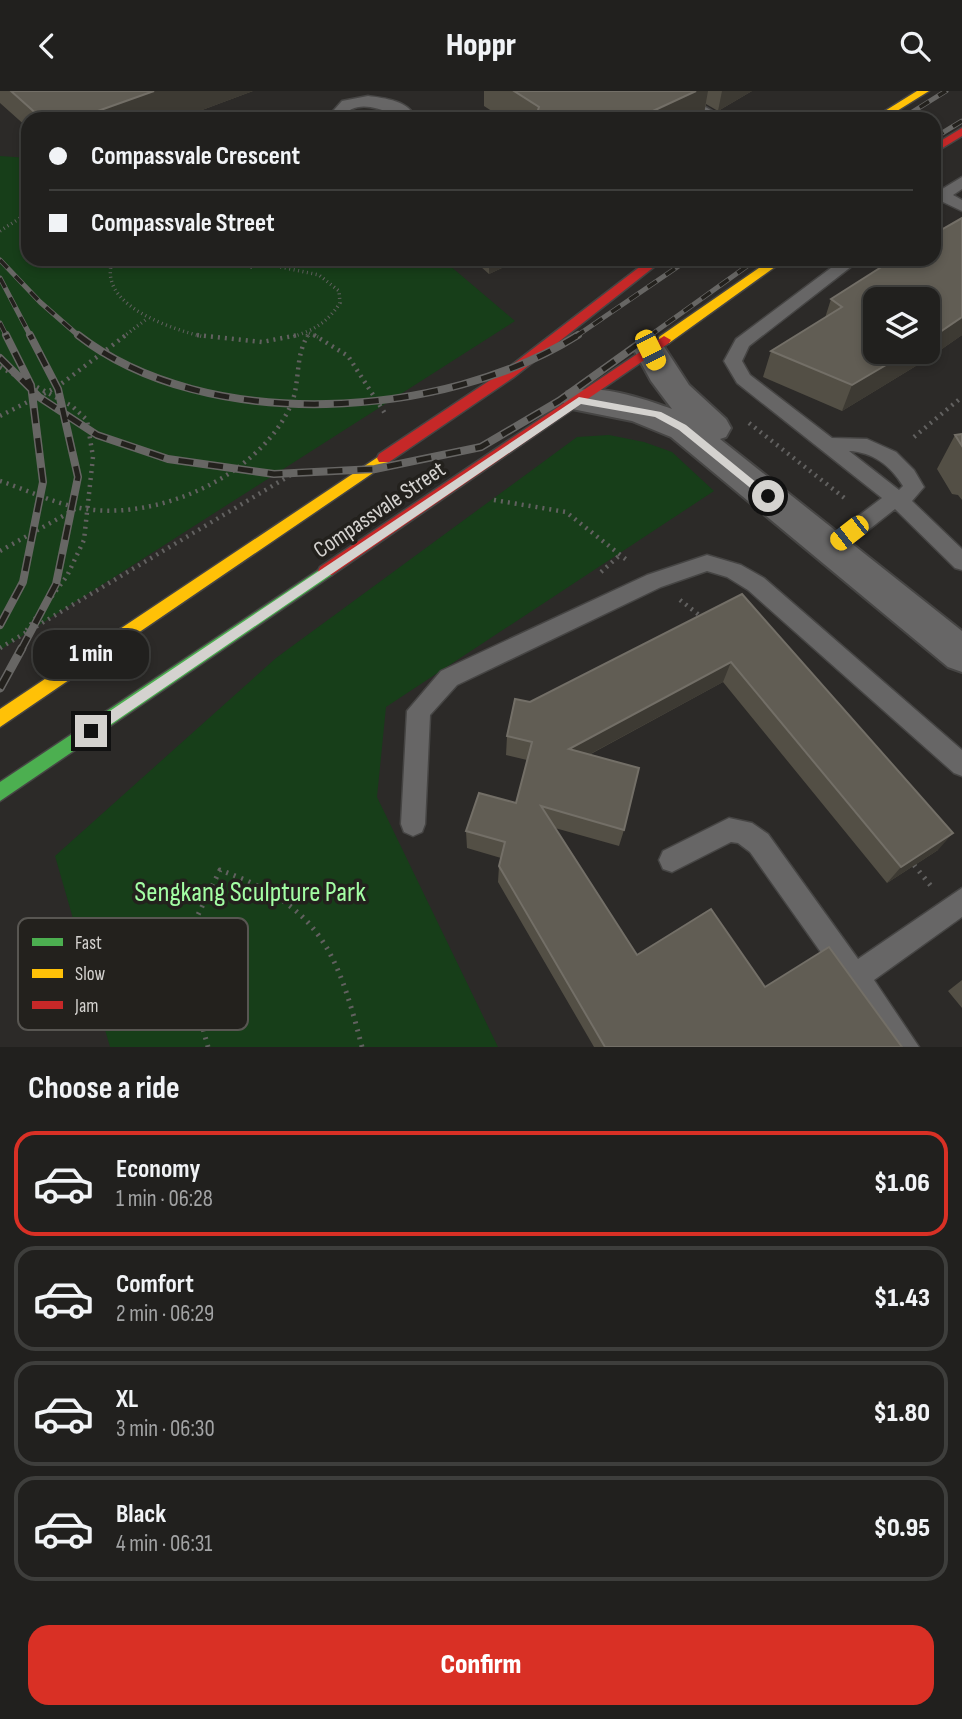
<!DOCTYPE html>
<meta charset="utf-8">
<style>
body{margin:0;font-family:"Sofia Sans Condensed",sans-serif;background:#2d2d2b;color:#f1f3f6;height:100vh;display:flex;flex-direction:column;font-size:26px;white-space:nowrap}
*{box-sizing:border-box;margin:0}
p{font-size:23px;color:#a2a3a4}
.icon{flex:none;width:38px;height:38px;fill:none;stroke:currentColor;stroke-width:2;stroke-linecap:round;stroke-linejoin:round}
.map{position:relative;height:956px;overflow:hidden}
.details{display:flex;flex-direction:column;background:#21201e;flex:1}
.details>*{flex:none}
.banner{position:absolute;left:21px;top:21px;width:920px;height:154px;border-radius:21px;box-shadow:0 4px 10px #0003,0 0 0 2px #3e3e3c;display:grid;align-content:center;height:154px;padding:0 28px;background:#21201e}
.fabs{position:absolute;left:863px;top:196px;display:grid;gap:14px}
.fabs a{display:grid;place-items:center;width:77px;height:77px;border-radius:14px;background:#21201e;box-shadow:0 4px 10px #0003,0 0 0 2px #3e3e3c;font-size:35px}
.end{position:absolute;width:32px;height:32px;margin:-16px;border:9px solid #d4d2cf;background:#111;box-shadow:0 0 0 4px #111}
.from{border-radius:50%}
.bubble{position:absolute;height:49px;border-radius:21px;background:#21201e;box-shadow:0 4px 10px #0003,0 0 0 2px #3e3e3c;font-size:23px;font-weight:800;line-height:49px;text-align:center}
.car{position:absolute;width:21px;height:42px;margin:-21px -10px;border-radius:9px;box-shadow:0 0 5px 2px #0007;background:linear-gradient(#f5c518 24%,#345 0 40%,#f5c518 0 76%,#345 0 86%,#f5c518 0)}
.banner b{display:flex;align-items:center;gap:24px;height:66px;font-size:26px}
.banner b+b{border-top:2px solid #3e3e3c}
.banner i{width:18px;height:18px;background:#f1f3f6}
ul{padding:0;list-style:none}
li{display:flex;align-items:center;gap:21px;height:105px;margin:0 14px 10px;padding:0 14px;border:4px solid #3e3e3c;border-radius:21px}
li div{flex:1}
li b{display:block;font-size:26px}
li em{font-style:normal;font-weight:800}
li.active{border-color:#d93025}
li>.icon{width:63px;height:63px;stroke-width:1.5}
h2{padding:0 28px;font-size:32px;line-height:84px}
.cta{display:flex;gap:14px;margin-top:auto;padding:14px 28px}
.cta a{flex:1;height:80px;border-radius:21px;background:#d93025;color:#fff;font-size:28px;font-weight:800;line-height:80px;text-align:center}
header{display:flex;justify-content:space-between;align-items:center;height:91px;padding:0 28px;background:#21201e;font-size:32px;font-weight:800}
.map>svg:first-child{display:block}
.green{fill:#173e19}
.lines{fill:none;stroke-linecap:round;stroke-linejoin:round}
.lane-casing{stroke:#464544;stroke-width:3}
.street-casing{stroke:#464544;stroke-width:4}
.fast-casing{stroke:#464544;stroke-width:3}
.slow-casing{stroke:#464544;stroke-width:3}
.jam-casing{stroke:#464544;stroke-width:3}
.path-far2{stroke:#626160;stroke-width:3.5;stroke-dasharray:1 3.5;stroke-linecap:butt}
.path-far1{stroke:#626160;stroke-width:4.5;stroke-dasharray:2 5;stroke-linecap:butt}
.path{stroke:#626160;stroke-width:5;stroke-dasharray:2 6;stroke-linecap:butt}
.lane{fill:#676666;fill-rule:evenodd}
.street{fill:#676666;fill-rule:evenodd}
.fast{fill:#4caf50;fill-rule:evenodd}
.slow{fill:#ffc107;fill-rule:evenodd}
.jam{fill:#c62828;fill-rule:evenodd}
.rail-far2-casing{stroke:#676664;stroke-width:5}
.rail-far1-casing{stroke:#676664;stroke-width:8}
.rail-casing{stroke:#676664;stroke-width:9}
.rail-far2{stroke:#23211d;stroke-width:3.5;stroke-dasharray:11;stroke-linecap:butt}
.rail-far1{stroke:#23211d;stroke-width:5;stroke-dasharray:15;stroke-linecap:butt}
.rail{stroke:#23211d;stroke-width:6;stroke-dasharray:19;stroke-linecap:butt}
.wall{fill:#534f45}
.shaded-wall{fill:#3d3a33}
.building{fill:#615d54;stroke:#736f67;stroke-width:2}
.route{fill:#d4d2cf}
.labels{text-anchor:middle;stroke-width:7;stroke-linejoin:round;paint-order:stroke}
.street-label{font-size:23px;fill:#d4d2cf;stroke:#23211d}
.near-park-label{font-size:28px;fill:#a3fea4;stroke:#23211d}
.key{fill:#23211d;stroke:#585652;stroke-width:2}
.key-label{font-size:19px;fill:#d4d2cf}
</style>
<header><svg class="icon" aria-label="back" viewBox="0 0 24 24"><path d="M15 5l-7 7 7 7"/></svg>Hoppr<svg class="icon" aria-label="search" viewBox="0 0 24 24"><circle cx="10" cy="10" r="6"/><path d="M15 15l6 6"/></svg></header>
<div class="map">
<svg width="962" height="956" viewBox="0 0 962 956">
<rect width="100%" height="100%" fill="#2c2a28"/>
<path class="green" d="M0 65 28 67V168H442L515 230 0 559Z
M609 344 644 351 672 361 714 400 386 616 377 706 498 956H110L55 765 276 567 577 346Z"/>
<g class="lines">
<g class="lane-casing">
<path id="lane" d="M661 0H678L726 28H709Z
M368 5C384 7 411 10 415 28 393 28 361 0 340 28H326L342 10Z
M962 86V98L953 104 962 109V120L943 111 934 114V103Z
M843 168H861L749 255 742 270 750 284 832 347 867 348 896 361 914 379 924 396 912 410 962 458V479L955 477 895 418 839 462H825L822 456 825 450 882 407 737 292 724 270 736 248ZM849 360C873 361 891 375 903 395L899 399Z
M707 464 741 474 764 487 962 659V685L954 682 748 499 727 486 707 480 661 496 457 594 430 624 425 733 422 741 413 745 404 741 401 733 407 620 441 580 647 484Z
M729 727 752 732 768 743 858 868 962 797V826L874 889 919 956H888L750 761 738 752 731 751 672 781 663 778 659 769 663 760Z"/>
</g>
<g class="street-casing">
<path id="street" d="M650 248 661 251 689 294 726 328 731 337 726 346 720 348 962 540V581L948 576 671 346 632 330 567 317 562 309 567 301C598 292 642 307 672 318L651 290 634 259 639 251Z"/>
</g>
<g class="fast-casing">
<path id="fast" d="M326 474 332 476 334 480 332 484 0 710V691Z"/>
</g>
<g class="slow-casing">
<path id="slow" d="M917 0H929L884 28H872Z
M772 168H786L669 252H659V246Z
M384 362 389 363 391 367 389 371 0 636V618Z"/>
</g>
<g class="jam-casing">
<path id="jam" d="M962 37V45L934 62V54Z
M650 168H664L514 286 389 371H379L377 367 379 363 504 280Z
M664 245 671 249 669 252 332 484H320L318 480 320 476Z"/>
</g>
<path class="path-far2" d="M0 140 28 122
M113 168C95 214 172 238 204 246
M225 168 251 176 296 168
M276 175 319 184 339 200 340 212C327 232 314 239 292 246
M123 246 148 227
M307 246 309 242 318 246"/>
<path class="path-far1" d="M197 244 262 251 298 244
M314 244 348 265 386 324
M0 276 72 315 87 329 93 366 84 449 67 485 26 540
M0 325 57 296 126 244
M749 332 847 409
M914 346 962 306
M0 390C28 399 57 414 86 418 159 429 258 385 290 316 301 293 294 267 308 244
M494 409 566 421 628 470
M0 460 79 416
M601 481 620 464
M680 509 703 527
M0 557 294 382"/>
<path class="path" d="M914 774 931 795
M208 956 193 901 192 836 220 779C319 815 337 859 362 956"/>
<use href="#lane" class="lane"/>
<use href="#street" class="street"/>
<use href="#fast" class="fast"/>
<use href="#slow" class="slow"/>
<use href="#jam" class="jam"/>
<g class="rail-far2-casing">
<path id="rail-far2" d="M901 28 946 0
M934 47 962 30
M0 169 40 211 80 246
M0 187 31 246
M0 232 7 246
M575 246 689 168
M648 246 757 168"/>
</g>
<g class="rail-far1-casing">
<path id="rail-far1" d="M78 244C206 344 446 328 578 244
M0 267 39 306 97 344 168 368 274 383 375 378 481 356 559 310 651 244
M0 534 23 491 43 391 31 294 6 244
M21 559 56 493 78 386 58 298 30 244"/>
</g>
<g class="rail-casing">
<path id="rail" d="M0 597 22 557"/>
</g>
<use href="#rail-far2" class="rail-far2"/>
<use href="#rail-far1" class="rail-far1"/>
<use href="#rail" class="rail"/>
</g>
<path class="wall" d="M0 0H253L178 28H28V37L0 12Z
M484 0H752L718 20 706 13 703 28H504L484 15Z
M962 127V244L929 267 842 320 763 286 771 260 825 227 831 208Z
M472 168H521L489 183Z
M962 343V409L958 404 952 403 937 378 955 344Z
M742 503 938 759 887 792 723 591 589 664 624 739 619 755 555 737 637 864 765 896 902 956H594L498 791 499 775 501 767 467 757 466 740 516 712 527 669 506 664 507 645 530 611Z
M962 889V917L948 900Z"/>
<path class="shaded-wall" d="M154 0H253L178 28H96L95 21Z
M696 0H708L703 28H640V26Z
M722 0H752L718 20Z
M493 168H521L489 183V169Z
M962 226V244L929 267 842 320 852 294 908 261H928V249Z
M731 571 723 591 566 676 569 658Z
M953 742 938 759 887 792 901 776Z"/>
<path class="building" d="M11 0H154L95 21 96 28H72L40 26Z
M514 0H696L640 26V28H535L539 16Z
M962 127V226L928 249V208H875V261H908L852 294 771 260 842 216 831 208 894 168H934V143Z
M962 343V355L955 344Z
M742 503 953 742 901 776 731 571 569 658 639 677 624 739 541 715 637 864 711 818 765 896 829 856 902 956H605L499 775 505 751 466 740 479 702 516 712 532 651 507 645 515 608 530 611Z"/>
<path class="route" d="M579 306 661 321 686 334 773 405 764 408 679 339 655 326 581 313 95 644H86V636Z"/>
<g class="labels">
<g class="street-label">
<text transform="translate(379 418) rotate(-34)" y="8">Compassvale Street</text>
</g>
<g class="near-park-label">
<text x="250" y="810">Sengkang Sculpture Park</text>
</g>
</g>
<rect x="18" y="827" width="230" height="112" rx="10" class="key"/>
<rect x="32" y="847" width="31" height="8" fill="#4caf50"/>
<rect x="32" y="878" width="31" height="9" fill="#ffc107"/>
<rect x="32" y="910" width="31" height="8" fill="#c62828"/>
<g class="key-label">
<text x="75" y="858">Fast</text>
<text x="75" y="889">Slow</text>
<text x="75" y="921">Jam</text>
</g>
</svg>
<div class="fabs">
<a><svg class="icon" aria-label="layers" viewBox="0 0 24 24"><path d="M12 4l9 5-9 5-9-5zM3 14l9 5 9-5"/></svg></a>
</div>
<i class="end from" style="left:768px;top:405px"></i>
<i class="end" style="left:91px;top:640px"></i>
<div class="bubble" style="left:33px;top:539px;width:116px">1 min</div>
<i class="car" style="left:650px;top:259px;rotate:154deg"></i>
<i class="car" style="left:849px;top:442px;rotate:232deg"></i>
<div class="banner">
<b><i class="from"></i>Compassvale Crescent</b>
<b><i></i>Compassvale Street</b>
</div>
</div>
<section class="details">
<h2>Choose a ride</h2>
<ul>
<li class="active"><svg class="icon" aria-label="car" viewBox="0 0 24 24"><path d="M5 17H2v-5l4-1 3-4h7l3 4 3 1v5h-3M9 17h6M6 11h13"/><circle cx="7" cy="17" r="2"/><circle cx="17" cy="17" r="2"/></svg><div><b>Economy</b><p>1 min · 06:28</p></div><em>$1.06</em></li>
<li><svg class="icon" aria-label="car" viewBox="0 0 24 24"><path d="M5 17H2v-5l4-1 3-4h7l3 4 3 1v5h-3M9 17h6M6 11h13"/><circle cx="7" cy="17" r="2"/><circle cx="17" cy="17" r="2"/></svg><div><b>Comfort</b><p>2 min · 06:29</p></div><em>$1.43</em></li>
<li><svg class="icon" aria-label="car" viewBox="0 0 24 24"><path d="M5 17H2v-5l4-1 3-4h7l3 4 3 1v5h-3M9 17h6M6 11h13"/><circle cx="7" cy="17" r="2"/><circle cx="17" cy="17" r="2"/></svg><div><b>XL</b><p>3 min · 06:30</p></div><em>$1.80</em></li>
<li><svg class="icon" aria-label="car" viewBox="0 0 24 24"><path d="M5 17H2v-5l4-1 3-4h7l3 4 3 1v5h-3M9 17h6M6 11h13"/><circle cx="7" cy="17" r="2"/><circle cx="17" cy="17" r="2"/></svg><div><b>Black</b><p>4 min · 06:31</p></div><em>$0.95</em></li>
</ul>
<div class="cta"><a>Confirm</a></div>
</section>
